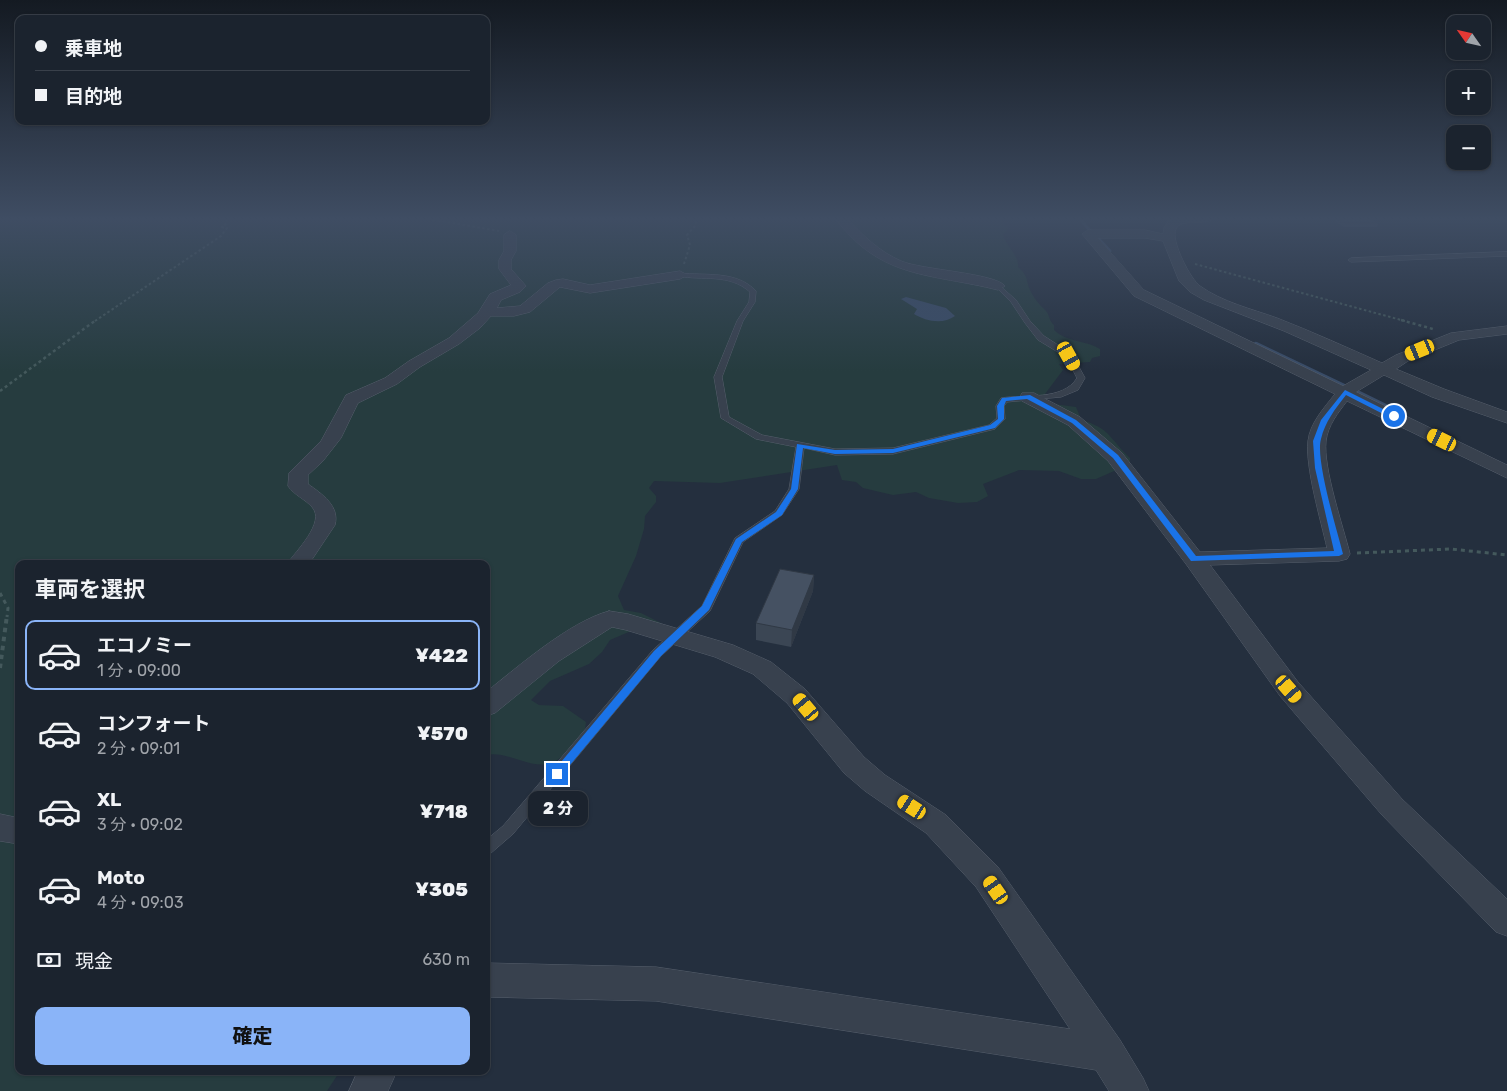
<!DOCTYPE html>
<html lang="ja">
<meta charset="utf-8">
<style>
body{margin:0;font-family:Rubik,"Noto Sans JP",sans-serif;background:#282f3a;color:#f1f3f6;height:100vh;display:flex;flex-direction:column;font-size:19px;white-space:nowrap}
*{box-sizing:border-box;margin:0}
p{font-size:16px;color:#a0a4aa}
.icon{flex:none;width:28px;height:28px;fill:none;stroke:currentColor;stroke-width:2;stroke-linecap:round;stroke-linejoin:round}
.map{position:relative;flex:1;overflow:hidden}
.panel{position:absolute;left:15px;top:560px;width:475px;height:515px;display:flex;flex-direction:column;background:#1b232e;border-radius:10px;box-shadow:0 1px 4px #0004,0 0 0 1px #39404a}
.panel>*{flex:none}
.banner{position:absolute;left:15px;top:15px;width:475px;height:110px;border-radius:10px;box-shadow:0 1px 4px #0004,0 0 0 1px #39404a;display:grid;align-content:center;height:110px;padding:0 20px;background:#1b232e}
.needle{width:32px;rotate:304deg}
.buttons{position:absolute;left:1446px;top:15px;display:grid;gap:10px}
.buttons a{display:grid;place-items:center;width:45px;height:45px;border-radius:10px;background:#1b232e;box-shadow:0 1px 4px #0004,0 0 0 1px #39404a;font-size:25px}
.end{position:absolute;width:22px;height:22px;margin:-11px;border:6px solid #1a73e8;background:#fff;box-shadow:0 0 0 2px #fff}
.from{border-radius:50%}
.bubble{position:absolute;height:35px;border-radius:10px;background:#1b232e;box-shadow:0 1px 4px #0004,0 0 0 1px #39404a;font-size:16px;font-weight:800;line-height:35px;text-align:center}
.car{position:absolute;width:15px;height:30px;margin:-15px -8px;border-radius:6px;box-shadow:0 0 4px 1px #0007;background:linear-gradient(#f5c518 24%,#345 0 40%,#f5c518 0 76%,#345 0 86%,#f5c518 0)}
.banner b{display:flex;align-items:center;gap:18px;height:48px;font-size:19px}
.banner b+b{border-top:1px solid #39404a}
.banner i{width:12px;height:12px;background:#f1f3f6}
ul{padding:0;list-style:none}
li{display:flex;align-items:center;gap:15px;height:70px;margin:0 10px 8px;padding:0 10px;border:2px solid transparent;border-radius:10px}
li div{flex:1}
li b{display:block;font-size:19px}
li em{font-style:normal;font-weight:800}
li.current{border-color:#8ab4f8}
li>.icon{width:45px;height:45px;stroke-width:1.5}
h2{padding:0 20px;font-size:22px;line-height:60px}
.pay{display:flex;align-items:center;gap:12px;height:55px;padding:0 20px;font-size:19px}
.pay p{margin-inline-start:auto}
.button{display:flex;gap:10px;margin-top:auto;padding:10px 20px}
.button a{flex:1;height:58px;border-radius:10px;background:#8ab4f8;color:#111;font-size:20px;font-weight:800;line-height:58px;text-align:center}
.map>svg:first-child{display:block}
.green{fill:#263c3f}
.water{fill:#394c67}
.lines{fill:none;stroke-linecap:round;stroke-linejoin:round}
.stream-far1{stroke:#394c67;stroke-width:3}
.stream{stroke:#394c67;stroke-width:4.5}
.service-casing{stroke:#565f6c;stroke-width:1}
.minor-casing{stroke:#565f6c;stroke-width:1}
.path-far3{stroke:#44595c;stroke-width:2;stroke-dasharray:2.5 2.5;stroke-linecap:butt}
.path-far2{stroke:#44595c;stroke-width:2.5;stroke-dasharray:3 3;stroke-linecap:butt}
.path-far1{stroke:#44595c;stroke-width:3;stroke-dasharray:4 4;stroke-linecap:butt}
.path{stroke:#44595c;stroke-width:4;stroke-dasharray:4.5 4.5;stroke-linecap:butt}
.service{fill:#38414e;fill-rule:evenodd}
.minor{fill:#38414e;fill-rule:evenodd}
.wall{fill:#3b4654}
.shaded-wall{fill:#303945}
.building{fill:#455162;stroke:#303945}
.route{fill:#1a73e8}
</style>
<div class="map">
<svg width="1507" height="1091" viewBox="0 0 1507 1091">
<rect width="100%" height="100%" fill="#242f3e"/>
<path class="green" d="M0 218H1004L1002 220 1008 228 1003 235C1006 246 1019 255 1018 267 1030 278 1025 280 1031 292 1035 300 1040 305 1046 311 1050 316 1049 321 1054 325V330C1068 343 1086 340 1100 349V356L1092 358 1090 362 1059 364 1063 370 1039 402 1076 407 1081 419C1090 423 1100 426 1107 433 1115 441 1121 450 1130 458V464L1096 479H1081L1059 471 1019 470 983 484 988 496 977 502 958 503 929 498 916 492 893 495 863 488 856 482 842 480 837 465 720 483 654 481 649 488 656 496V502L645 516 644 529 636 556 618 596 624 610 641 613 661 623 653 635 631 631 610 640 602 652 589 664 550 681 531 700 539 705 563 706 586 722C585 736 579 746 567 753 562 756 556 762 551 763 529 770 507 750 486 755V564H19V1071H340L327 1091H0Z"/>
<path class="water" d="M906 297 946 308 955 316C943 325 925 321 914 314L917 309 901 299Z"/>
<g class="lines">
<path class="stream-far1" d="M1079 218 1092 233
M1097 237 1110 251"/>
<path class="stream" d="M1256 344 1344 386
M1357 392 1404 415"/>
<g class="service-casing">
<path id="service" d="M1507 252V256L1351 262 1348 260 1351 258Z
M680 273C706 276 736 270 756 291L755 302 743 321 722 377 729 417 762 435 835 449 893 448 989 425 997 418 996 406 1001 398C1025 394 1063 401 1077 378L1066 357 1038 340 1025 323 1011 302 995 286 998 284 1016 300 1030 321 1044 336 1072 354 1085 378 1078 390 1061 397 1007 402 1004 406 1005 419 995 429 893 454 835 455 804 448 799 489 782 515 743 542 710 611 661 656 513 834 491 853 486 855V840L503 826 653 650 702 606 735 538 775 511 789 489 796 447 756 439 721 418 714 377 737 321 749 302 750 292C729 273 703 281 678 276V274Z"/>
</g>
<g class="minor-casing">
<path id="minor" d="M835 218H847C862 235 880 252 901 261 922 270 995 273 1005 286L998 290C931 273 881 280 835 218Z
M1171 218H1214C1205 227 1181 217 1176 229 1170 240 1191 280 1200 286 1222 302 1252 309 1277 318 1313 332 1348 348 1382 363L1396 355 1451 333 1507 326V334L1459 340 1408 361 1396 369 1444 389 1507 412V423L1432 397 1384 375 1356 392 1507 465V478L1347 401C1338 413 1328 425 1326 441 1323 468 1343 526 1350 554L1347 559 1339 561 1210 565 1298 682 1402 799 1507 899V936L1496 932 1382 815 1280 696 1186 564 1108 461 1068 425 1022 401 1020 397 1022 393H1034L1080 417 1122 453 1200 552 1327 548C1321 521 1305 467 1308 441 1310 423 1324 408 1335 394L1134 296 1082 234 1088 230H1145L1163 234 1164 228ZM1098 238H1145L1163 241 1179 281 1190 292 1204 300 1284 331 1371 370 1343 386 1144 290Z
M510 231 516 235V251L511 260V269L526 286 520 292 501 300 497 308 520 306 548 283 556 280 563 279 590 285 680 271 687 275 680 279 590 293 560 287 530 312 514 316H491L480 328 459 344 420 367 397 384 358 403 341 438 323 461 308 475V484C322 494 340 506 335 525L309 564H287C296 551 326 522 312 507 305 499 294 495 288 486L289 473 321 441 346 395 385 378 409 361 449 338 478 313 490 294 511 285 499 269V260L504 251V235Z
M609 611 628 614 733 645 771 662 805 689 864 757 885 775 946 815 998 867 1120 1040 1143 1078 1149 1091H1109L1096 1070 656 1001 486 997V963L656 967 1070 1029 976 887 926 833 865 791 844 773 787 703 753 674 715 657 626 630 612 627 559 661 495 713 486 716V692C519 666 569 622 609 611Z
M0 814 19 818V844L0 841Z
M358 1071H397L388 1091H349Z"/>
</g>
<path class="path-far3" d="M423 218 499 231
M684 264 690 245 687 235 695 226 697 218
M1195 264 1405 321
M95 321 221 236 227 228 222 227 227 223 226 218"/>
<path class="path-far2" d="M1401 320 1433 329
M0 391 96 320"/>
<path class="path-far1" d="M1357 553 1451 549 1507 555
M0 593 8 608 7 617"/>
<path class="path" d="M0 668 7 615"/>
<use href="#service" class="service"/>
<use href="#minor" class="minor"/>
</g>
<path class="wall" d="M1330 218H1368L1378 223 1377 227H1344Z
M1475 218H1507V223L1493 218 1481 220Z
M814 575 813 591 791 647 756 640V623Z"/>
<path class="shaded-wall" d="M1482 218H1493L1481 220Z
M814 575 813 591 791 647 792 630Z"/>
<path class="building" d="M1337 218H1368L1378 223H1345Z
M780 569 814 575 792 630 756 623Z"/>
<linearGradient id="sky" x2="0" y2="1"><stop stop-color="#141a22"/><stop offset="0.59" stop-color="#3f4d63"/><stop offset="1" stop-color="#3f4d63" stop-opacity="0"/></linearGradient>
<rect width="1507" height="371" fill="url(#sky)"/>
<path class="route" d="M1345 390 1397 416 1391 418 1346 395C1335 409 1325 422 1321 439 1315 459 1337 530 1343 554L1339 556 1191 561 1113 458 1072 423 1027 399 1006 401 1004 406V419L995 428 893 453 835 454 803 448 798 489 782 515 742 542 709 610 661 656 560 777 557 778 551 774 654 651 702 606 736 539 776 512 791 489 797 444 835 450 893 449 990 425 998 419 997 406 1002 398 1030 395 1076 420 1118 455 1196 556 1334 551 1315 468 1313 441 1321 420Z"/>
</svg>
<div class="buttons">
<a><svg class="needle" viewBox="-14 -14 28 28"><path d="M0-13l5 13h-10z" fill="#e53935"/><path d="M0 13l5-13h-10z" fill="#a0a4aa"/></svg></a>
<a>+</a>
<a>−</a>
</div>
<i class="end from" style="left:1394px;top:416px"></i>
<i class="end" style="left:557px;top:774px"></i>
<div class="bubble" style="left:528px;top:791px;width:60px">2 分</div>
<i class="car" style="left:1420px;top:350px;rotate:248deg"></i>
<i class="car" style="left:1069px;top:356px;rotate:151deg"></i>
<i class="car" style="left:1442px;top:440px;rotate:296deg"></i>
<i class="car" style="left:1289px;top:689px;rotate:139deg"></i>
<i class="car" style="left:806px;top:707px;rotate:320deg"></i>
<i class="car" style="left:912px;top:807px;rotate:303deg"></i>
<i class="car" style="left:996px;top:890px;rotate:325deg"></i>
<div class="banner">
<b><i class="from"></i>乗車地</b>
<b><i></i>目的地</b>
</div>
<section class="panel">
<h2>車両を選択</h2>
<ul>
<li class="current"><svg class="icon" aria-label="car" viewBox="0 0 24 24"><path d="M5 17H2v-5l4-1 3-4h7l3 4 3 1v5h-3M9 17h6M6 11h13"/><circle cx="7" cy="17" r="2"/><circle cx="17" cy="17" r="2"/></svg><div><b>エコノミー</b><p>1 分 · 09:00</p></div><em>¥422</em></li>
<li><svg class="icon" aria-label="car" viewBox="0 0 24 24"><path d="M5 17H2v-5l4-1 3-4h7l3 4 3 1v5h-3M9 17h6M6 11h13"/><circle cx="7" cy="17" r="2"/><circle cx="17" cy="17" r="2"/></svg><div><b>コンフォート</b><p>2 分 · 09:01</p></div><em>¥570</em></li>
<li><svg class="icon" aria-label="car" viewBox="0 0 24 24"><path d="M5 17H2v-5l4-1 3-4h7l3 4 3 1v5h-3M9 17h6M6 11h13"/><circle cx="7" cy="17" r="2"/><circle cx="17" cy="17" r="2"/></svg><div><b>XL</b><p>3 分 · 09:02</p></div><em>¥718</em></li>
<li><svg class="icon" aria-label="car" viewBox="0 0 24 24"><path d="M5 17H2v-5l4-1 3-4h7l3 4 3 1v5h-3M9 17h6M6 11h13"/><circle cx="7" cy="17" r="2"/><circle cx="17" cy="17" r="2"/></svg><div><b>Moto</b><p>4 分 · 09:03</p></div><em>¥305</em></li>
</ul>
<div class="pay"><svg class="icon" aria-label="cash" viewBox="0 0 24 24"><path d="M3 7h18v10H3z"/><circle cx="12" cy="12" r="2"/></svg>現金<p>630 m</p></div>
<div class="button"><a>確定</a></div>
</section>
</div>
